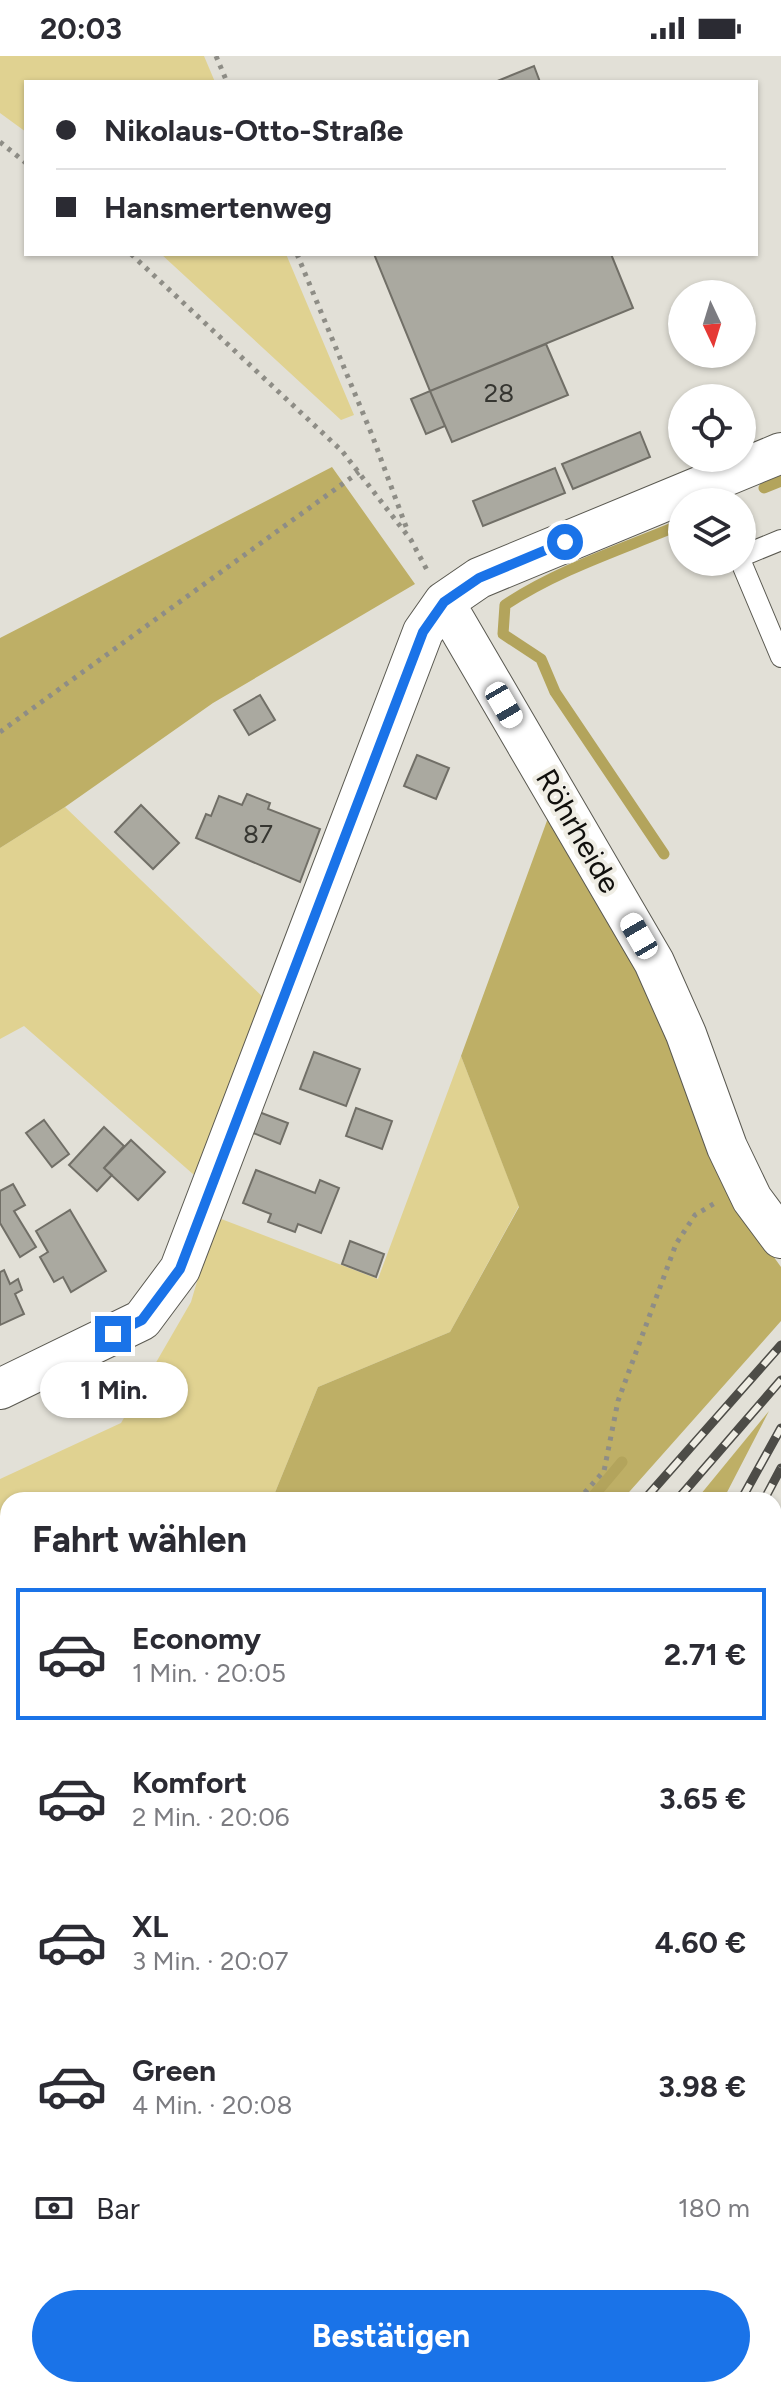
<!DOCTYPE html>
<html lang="de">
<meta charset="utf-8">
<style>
body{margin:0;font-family:Figtree,sans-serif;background:#f7f7f7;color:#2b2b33;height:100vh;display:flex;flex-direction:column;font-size:30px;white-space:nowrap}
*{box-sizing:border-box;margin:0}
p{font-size:26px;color:#7c7c81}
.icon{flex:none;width:44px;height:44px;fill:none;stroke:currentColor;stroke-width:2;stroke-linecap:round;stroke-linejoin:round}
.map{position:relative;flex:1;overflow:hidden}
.panel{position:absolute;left:0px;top:1436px;width:782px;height:906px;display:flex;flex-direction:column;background:#fff;border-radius:24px 24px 0 0;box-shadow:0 2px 6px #0004}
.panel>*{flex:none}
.top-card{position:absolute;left:24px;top:24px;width:734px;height:176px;border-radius:0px;box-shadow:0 2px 6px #0004;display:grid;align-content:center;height:176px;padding:0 32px;background:#fff}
.needle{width:52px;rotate:176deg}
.controls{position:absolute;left:668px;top:224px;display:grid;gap:16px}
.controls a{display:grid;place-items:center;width:88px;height:88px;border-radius:50%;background:#fff;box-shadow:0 2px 6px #0004;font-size:40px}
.end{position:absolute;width:36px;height:36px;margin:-18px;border:10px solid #1a73e8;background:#fff;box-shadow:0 0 0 4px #fff}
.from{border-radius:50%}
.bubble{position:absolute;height:56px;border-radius:28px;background:#fff;box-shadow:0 2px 6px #0004;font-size:26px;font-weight:700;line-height:56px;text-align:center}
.car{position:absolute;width:24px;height:48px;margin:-24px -12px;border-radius:10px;box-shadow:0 0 6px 2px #0007;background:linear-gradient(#fff 24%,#345 0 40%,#fff 0 76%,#345 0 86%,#fff 0)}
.top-card b{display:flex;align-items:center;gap:28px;height:76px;font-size:30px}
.top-card b+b{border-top:2px solid #e1e1e2}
.top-card i{width:20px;height:20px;background:#2b2b33}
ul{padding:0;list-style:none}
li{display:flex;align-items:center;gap:24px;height:132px;margin:0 16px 12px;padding:0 16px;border:4px solid transparent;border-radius:0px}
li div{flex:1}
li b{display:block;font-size:30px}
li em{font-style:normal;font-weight:700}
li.on{border-color:#1a73e8}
li>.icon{width:72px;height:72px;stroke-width:1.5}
h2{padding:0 32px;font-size:36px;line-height:96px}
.pay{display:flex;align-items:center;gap:20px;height:88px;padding:0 32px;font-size:30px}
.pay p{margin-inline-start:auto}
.action{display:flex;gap:16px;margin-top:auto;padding:16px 32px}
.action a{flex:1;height:92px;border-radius:48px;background:#1a73e8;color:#fff;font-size:32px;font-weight:700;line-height:92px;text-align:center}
.status{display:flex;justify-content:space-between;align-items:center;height:56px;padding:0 40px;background:#fff;direction:ltr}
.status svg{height:22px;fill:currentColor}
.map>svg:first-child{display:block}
.green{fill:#e0d291}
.forest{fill:#beaf66}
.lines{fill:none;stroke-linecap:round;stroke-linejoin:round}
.stream{stroke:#b3a45c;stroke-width:11}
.building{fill:#aaa9a0;stroke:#716f67;stroke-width:2}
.lane-casing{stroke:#5a5951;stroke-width:22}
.street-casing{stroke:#5a5951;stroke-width:42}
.path{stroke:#8e8d86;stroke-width:5;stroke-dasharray:4 6;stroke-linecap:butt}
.lane{stroke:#fff;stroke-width:20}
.street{stroke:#fff;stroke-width:40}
.rail-casing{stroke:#4d4c47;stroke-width:9}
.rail{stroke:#efede4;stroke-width:6;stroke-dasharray:18;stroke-linecap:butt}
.route{stroke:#1a73e8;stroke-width:10}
.labels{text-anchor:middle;stroke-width:8;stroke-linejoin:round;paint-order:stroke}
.number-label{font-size:26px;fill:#363631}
.street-label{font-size:30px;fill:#100f0c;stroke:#efede4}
</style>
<div class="status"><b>20:03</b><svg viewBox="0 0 49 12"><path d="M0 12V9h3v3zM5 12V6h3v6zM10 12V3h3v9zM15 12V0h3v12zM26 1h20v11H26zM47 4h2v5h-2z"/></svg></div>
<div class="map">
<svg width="781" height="2341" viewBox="0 0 781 2341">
<rect width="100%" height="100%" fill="#e2e0d7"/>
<path class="green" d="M0 0H204L215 26H26V76L0 57Z
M161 198H286L354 359 341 364Z
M65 751 270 948 202 1126 24 970 0 983V792Z
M461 1000 519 1150 450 1276 318 1331 272 1444H8V1562L0 1572V1423L121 1367 191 1246 216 1161 378 1223Z"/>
<path class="forest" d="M332 411 415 528 213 647 65 751 0 792V582Z
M552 751 639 906 738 1151 781 1211V1265L622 1444H272L318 1331 450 1276 519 1151 461 1000Z
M769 1355 723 1444H696Z
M781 1453V1635L774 1646V1465Z
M8 1562V1967L0 1961V1572Z
M8 2059V2163L0 2173V2063Z
M8 2247V2334H151L145 2341H0V2256Z
M217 2334H338L334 2341H211Z"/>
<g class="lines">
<path class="stream" d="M764 432 781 425
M664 798 555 636 541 603 503 578 505 549C559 513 623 493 682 468
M590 1444 622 1406
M0 1973 8 1979"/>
</g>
<path class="building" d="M534 10 540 26H495Z
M374 198H611L633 252 430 335Z
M546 288 568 339 452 386 430 335Z
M430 335 445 370 426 378 411 343Z
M640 376 650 401 573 433 562 408Z
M555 412 565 437 483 470 473 445Z
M260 639 275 664 249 679 234 654Z
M417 699 449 712 436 743 404 730Z
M247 738 270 747 268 753 320 773 300 826 196 782 206 758 211 760 219 740 242 749Z
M141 749 179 787 153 813 115 776Z
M314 996 360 1013 346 1050 300 1033Z
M356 1052 392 1065 382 1093 346 1080Z
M259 1056 288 1067 280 1088 251 1076Z
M44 1064 69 1098 52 1111 26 1077Z
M104 1071 124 1090 104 1112 112 1119 97 1135 69 1109Z
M131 1084 165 1116 138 1144 104 1112Z
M256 1114 315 1137 320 1124 339 1132 321 1177 298 1168 295 1176 268 1166 271 1158 243 1147Z
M13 1128 25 1149 14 1155 36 1191 20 1201 0 1167V1135Z
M70 1154 106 1215 71 1236 63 1221 54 1226 40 1201 48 1196 36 1175Z
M350 1185 384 1198 376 1221 342 1208Z
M4 1214 10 1228 18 1223 22 1234 15 1238 24 1258 0 1269V1216Z
M774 1947 781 1952V2341H733L722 2334H774Z"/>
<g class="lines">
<g class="lane-casing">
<path id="lane" d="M742 500 781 484
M741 506 781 601
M774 1874 781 1878
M644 2334 654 2341"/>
</g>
<g class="street-casing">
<path id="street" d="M444 546 654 906 686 978 727 1091 752 1143 781 1182
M0 1333 142 1264 180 1213 423 576 444 546 479 522 781 397"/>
</g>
<path class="path" d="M216 0 227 26
M0 86 26 107
M131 198 342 395 411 484 427 514
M297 198 372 379 408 476
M0 676 359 416
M578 1444 604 1415 618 1345 676 1188 695 1159 715 1147
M0 1948 8 1954"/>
<use href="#lane" class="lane"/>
<use href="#street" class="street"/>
<g class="rail-casing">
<path id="rail" d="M644 1444 781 1289
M677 1444 781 1324
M741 1444 781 1372
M764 1444 781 1412
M0 2198 8 2189
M0 2232 8 2223
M161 2341 167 2334
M188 2341 194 2334"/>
</g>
<use href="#rail" class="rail"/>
</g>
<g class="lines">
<path class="route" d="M113 1278 142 1264 180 1213 423 576 444 546 479 522 565 486"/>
</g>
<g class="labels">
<g class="number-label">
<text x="499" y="346">28</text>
<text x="258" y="787">87</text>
</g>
<g class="street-label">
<text transform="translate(578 775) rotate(60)" y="10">Röhrheide</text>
</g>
</g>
</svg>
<div class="controls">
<a><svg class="needle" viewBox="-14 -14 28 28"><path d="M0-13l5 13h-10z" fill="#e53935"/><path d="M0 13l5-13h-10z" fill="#7c7c81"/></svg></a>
<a><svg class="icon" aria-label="locate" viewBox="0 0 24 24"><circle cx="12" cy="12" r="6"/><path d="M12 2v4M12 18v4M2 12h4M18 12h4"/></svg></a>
<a><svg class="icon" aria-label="layers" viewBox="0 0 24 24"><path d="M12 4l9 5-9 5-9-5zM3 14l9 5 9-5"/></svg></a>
</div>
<i class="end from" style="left:565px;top:486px"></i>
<i class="end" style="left:113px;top:1278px"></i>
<div class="bubble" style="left:40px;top:1306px;width:148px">1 Min.</div>
<i class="car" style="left:504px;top:649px;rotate:150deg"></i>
<i class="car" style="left:639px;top:880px;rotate:330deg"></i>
<div class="top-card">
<b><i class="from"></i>Nikolaus-Otto-Straße</b>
<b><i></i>Hansmertenweg</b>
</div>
<section class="panel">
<h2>Fahrt wählen</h2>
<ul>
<li class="on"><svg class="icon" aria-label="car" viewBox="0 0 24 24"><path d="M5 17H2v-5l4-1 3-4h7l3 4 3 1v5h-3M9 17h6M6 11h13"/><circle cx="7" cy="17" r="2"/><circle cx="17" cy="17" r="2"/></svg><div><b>Economy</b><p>1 Min. · 20:05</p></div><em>2.71 €</em></li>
<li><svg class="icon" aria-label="car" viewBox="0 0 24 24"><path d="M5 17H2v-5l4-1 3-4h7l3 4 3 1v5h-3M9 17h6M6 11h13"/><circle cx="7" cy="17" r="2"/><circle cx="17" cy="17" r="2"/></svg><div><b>Komfort</b><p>2 Min. · 20:06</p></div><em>3.65 €</em></li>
<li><svg class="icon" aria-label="car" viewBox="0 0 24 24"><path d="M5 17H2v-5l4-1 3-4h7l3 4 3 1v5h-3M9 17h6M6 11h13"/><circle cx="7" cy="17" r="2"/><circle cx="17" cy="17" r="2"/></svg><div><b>XL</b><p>3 Min. · 20:07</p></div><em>4.60 €</em></li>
<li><svg class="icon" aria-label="car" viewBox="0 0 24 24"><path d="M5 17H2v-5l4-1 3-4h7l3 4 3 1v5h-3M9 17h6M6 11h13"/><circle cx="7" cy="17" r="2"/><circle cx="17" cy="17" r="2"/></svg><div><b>Green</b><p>4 Min. · 20:08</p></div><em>3.98 €</em></li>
</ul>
<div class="pay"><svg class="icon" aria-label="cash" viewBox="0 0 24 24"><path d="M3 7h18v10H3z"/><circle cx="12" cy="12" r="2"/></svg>Bar<p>180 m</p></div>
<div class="action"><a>Bestätigen</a></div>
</section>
</div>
